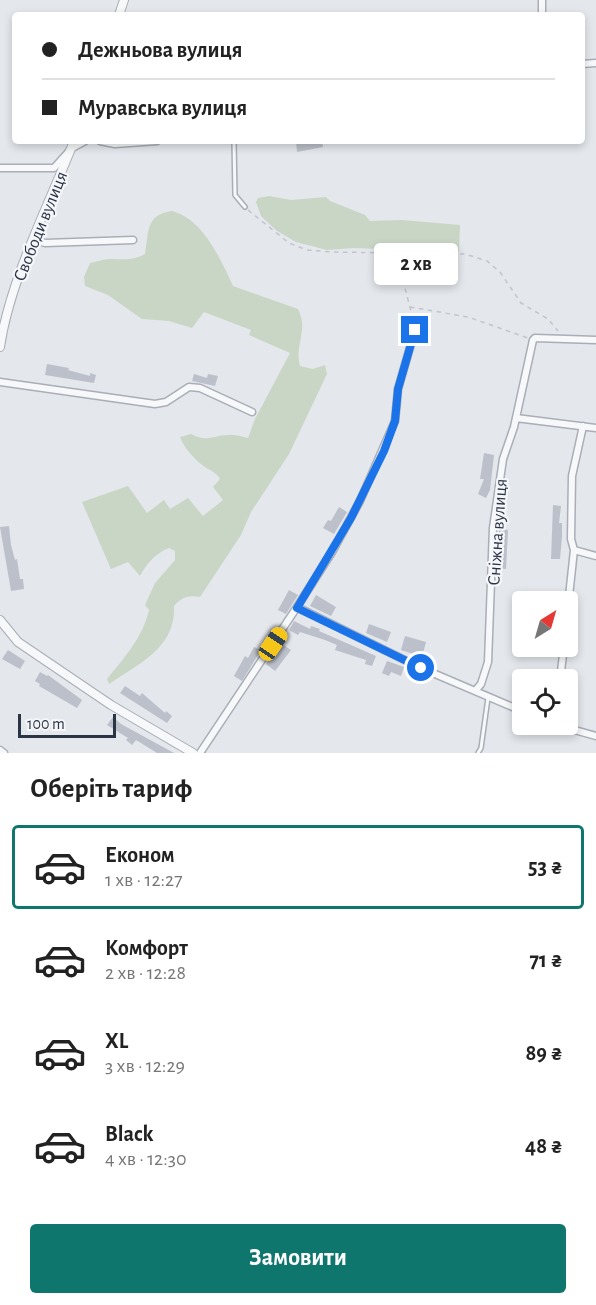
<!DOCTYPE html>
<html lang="uk">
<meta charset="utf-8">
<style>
body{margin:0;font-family:"Alegreya Sans",sans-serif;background:#f2f2f2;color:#222;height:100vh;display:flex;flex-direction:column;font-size:22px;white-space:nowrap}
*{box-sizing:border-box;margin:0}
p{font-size:20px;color:#767676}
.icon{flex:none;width:33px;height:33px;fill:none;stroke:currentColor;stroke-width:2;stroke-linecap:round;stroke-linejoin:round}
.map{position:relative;height:753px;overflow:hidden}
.panel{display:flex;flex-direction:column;background:#fff;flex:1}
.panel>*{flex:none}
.top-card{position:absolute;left:12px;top:12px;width:573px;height:132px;border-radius:6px;box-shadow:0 3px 9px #0003;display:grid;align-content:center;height:132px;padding:0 30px;background:#fff}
.needle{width:39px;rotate:37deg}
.fabs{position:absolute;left:512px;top:591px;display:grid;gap:12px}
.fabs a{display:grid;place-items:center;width:66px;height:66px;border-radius:6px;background:#fff;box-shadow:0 3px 9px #0003;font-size:30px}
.scale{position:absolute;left:18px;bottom:15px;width:98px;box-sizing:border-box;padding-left:6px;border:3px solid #2b3445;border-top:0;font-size:16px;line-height:21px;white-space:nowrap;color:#2b3445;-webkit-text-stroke:4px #f4f6f9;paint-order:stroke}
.end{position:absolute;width:27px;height:27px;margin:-14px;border:8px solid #1a73e8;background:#fff;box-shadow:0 0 0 3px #fff}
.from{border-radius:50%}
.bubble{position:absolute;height:42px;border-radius:6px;background:#fff;box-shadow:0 3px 9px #0003;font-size:20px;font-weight:700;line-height:42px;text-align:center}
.car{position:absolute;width:18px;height:36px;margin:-18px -9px;border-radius:8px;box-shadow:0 0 4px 2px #0007;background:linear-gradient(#f5c518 24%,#345 0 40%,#f5c518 0 76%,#345 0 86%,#f5c518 0)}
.top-card b{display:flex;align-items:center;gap:21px;height:57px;font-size:22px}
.top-card b+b{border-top:2px solid #e0e0e0}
.top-card i{width:15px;height:15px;background:#222}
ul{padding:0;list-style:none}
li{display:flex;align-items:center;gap:18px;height:84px;margin:0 12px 9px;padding:0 18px;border:3px solid transparent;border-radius:6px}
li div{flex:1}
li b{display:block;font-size:22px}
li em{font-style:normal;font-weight:700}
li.active{border-color:#0f766e}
li>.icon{width:54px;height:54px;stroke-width:1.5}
h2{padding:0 30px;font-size:27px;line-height:72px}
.action{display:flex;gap:12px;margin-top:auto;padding:12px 30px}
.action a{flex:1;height:69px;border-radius:6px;background:#0f766e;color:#fff;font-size:24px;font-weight:700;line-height:69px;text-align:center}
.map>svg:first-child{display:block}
.green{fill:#c9d6c5}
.building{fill:#bbc0ca}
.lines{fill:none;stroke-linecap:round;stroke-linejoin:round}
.service-casing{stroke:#a9aeb7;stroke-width:6}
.minor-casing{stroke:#a9aeb7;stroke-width:9}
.tertiary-casing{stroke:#a9aeb7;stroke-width:10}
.path{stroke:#c2c5cb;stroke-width:1.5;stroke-dasharray:4.5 4.5;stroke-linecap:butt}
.service{stroke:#f7f8fa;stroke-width:3}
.minor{stroke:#f7f8fa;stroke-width:6}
.tertiary{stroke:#f7f8fa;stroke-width:8}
.route{stroke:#1a73e8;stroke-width:8}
.labels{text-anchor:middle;stroke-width:4.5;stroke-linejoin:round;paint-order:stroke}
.street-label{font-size:18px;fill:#2b3445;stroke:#f4f6f9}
</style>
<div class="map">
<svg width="596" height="753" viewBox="0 0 596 753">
<rect width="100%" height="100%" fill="#e4e7ec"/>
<path class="green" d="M269 196 291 200 326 197 330 201 365 215 370 221 402 220 460 225 459 252 354 248 327 250 296 242 277 231 261 216 256 202 258 198Z
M172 211C203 219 220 258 233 286L298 309C309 331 294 345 300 366L313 369 325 365 327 374 289 454 251 512 241 535 200 597C188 595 182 597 174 606 176 648 138 664 109 684L107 679C124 658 143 637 149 610L145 605 155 583 175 560V551L169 548C156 553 147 563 140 576L128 562 111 569 82 502 128 486 147 513 164 500 170 509 188 498 203 516 223 500 213 487 220 479C216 472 211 471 205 467 194 459 185 449 180 437L191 434C208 443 212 435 229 435 235 434 242 437 248 438L255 419 290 353 249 335 251 330 204 312 192 328 169 321 142 319 108 295 85 286 84 277 90 263C96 262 103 259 110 259 123 259 133 261 145 254 149 232 145 215 172 211Z"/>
<path class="building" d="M296 141H322L323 147 297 152Z
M47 364 69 368 68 370 90 376V373L96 375 94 383 45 375Z
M194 374 207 378 208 374 218 376 215 386 192 381Z
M484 453 494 455 490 490 486 498 478 494 484 479H480Z
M553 505 561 506 559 523H562V537L560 559H551Z
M339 507 347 512 334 534 323 528 328 520 331 521Z
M9 526 11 545 15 560 17 559 20 579H23L24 589 11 591 0 527Z
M499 528 508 530 506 569 498 568Z
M289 590 298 595 286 614 278 610Z
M316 595 336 607 331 616 310 606Z
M294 621 310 629 311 626 320 629 319 631 376 656 372 666 365 664 366 660 335 650 337 645 325 640 300 632 298 635 289 630Z
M369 624 391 632 387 642 366 633Z
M405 636 426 642 422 657 401 650Z
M280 643 291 650 275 671 266 664Z
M254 647 261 650 242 681 234 676 245 656 248 658Z
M8 650 25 661 20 669 2 659Z
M387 661 404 667 401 676 391 672 389 676 382 673Z
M40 672 47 676 48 675 82 700 77 708 39 686 40 684 35 681Z
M125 686 140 696 142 693 165 713 166 711 172 716 167 723 120 693Z
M113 717 121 724 174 753H157L136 740 132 745 126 740 128 738 107 725Z"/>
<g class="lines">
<g class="service-casing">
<path id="service" d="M234 141 235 195 245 207
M478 753 481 748 488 698"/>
</g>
<g class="minor-casing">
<path id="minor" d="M542 0V15
M582 64 596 63
M100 141 115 144 157 141
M0 168H54L72 148 85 141
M33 240 45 243 133 240
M0 382 155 404 166 402 189 387 200 388 252 412
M516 418 596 428
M574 550 596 556
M297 607 421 668 522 711
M567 615 574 550 571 539 572 476 583 426
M560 680 564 646
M475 691 481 684 488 662 493 528 503 459 514 427 533 340 535 338 596 340
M553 724 596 736
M0 750 4 753
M200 753 297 607 332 552 360 501 395 421 398 389 415 330"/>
</g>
<g class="tertiary-casing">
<path id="tertiary" d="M119 15 124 0
M0 347C10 279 49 205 74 141
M0 620 18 642 111 705 193 753"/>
</g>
<path class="path" d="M248 210 289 243 307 250 333 252 465 254 487 261 500 272 521 303 548 319 558 331
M400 253C400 277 409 300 414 324
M410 307 468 317 528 338"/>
<use href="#service" class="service"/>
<use href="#minor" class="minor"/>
<use href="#tertiary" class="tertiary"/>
</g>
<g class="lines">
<path class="route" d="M415 330 398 389 395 421 384 451 351 518 297 608 421 668"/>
</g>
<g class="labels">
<g class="street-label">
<text transform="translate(40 226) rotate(-68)" y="6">Свободи вулиця</text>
<text transform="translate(497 532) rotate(-86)" y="6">Сніжна вулиця</text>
</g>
</g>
</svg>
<div class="fabs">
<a><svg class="needle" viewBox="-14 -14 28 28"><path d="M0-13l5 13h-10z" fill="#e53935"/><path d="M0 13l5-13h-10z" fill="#767676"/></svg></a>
<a><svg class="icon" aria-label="locate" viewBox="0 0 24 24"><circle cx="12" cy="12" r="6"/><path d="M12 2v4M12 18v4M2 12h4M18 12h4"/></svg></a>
</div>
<div class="scale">100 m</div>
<i class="end from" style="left:421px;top:668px"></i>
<i class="end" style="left:415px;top:330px"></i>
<div class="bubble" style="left:374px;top:243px;width:84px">2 хв</div>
<i class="car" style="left:273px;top:644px;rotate:34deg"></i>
<div class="top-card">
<b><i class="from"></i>Дежньова вулиця</b>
<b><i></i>Муравська вулиця</b>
</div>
</div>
<section class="panel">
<h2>Оберіть тариф</h2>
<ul>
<li class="active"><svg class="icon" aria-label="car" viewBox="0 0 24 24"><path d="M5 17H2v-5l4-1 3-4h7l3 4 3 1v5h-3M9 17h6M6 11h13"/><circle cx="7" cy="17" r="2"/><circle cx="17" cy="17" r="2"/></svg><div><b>Економ</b><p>1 хв · 12:27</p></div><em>53 ₴</em></li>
<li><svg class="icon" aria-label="car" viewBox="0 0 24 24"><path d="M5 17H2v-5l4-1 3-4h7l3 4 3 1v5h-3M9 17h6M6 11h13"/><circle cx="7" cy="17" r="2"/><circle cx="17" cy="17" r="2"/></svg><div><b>Комфорт</b><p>2 хв · 12:28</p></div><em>71 ₴</em></li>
<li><svg class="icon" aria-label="car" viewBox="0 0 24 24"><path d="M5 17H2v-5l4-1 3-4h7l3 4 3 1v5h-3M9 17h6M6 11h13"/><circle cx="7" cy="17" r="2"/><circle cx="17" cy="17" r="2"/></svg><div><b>XL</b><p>3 хв · 12:29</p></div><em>89 ₴</em></li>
<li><svg class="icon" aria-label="car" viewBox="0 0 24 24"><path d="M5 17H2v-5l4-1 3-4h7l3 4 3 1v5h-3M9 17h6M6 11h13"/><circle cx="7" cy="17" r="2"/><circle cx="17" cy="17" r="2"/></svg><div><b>Black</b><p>4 хв · 12:30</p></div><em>48 ₴</em></li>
</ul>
<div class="action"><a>Замовити</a></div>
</section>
